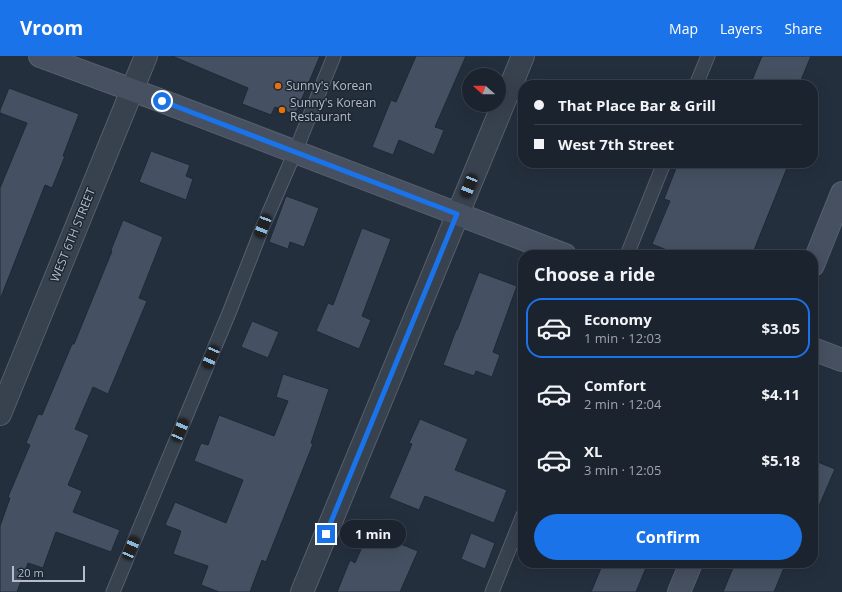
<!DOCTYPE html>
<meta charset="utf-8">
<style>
body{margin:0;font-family:"Open Sans",sans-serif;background:#242b36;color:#f1f3f6;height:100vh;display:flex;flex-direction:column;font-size:15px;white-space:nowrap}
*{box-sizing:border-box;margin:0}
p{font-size:13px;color:#a0a4aa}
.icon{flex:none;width:22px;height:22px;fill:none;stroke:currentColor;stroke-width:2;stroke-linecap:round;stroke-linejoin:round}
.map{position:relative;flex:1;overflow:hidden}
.side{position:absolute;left:518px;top:194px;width:300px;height:318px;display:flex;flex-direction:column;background:#1b232e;border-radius:16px;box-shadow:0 4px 16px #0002,0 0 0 1px #39404a}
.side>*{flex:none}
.banner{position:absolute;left:518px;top:24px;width:300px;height:88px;border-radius:16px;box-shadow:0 4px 16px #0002,0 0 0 1px #39404a;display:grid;align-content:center;height:88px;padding:0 16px;background:#1b232e}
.needle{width:26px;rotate:291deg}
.fabs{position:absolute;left:462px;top:12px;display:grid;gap:8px}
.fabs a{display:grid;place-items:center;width:44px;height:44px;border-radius:50%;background:#1b232e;box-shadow:0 4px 16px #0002,0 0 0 1px #39404a;font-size:20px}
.scale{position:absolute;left:12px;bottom:10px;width:73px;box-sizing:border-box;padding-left:4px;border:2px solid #b4bcc9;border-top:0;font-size:11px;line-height:14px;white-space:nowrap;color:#b4bcc9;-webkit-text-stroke:3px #1d2633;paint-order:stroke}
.end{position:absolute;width:18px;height:18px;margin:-9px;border:5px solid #1a73e8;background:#fff;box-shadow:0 0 0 2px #fff}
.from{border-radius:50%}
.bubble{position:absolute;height:28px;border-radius:14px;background:#1b232e;box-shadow:0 4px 16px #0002,0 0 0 1px #39404a;font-size:13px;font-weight:700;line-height:28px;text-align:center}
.car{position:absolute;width:12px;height:24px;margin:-12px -6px;border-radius:5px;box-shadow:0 0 3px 1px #0007;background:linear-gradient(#222 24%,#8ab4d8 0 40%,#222 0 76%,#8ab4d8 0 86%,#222 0)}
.banner b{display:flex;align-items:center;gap:14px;height:38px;font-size:15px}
.banner b+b{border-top:1px solid #39404a}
.banner i{width:10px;height:10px;background:#f1f3f6}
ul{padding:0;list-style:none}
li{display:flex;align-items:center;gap:12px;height:60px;margin:0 8px 6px;padding:0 8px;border:2px solid transparent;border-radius:16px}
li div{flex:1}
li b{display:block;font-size:15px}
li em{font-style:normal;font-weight:700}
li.current{border-color:#1a73e8}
li>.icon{width:36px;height:36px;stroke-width:1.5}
h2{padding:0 16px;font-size:18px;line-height:48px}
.primary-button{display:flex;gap:8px;margin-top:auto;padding:8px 16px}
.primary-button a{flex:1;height:46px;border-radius:24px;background:#1a73e8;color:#fff;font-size:16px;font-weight:700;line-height:46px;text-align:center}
header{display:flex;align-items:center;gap:24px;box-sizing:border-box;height:56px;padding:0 20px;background:#1a73e8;color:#fff}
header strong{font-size:19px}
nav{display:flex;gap:22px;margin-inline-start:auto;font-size:14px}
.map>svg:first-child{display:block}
.building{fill:#455162;stroke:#1f2835}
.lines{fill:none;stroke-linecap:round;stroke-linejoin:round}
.lane-casing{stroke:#565f6c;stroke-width:15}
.street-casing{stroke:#565f6c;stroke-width:24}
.secondary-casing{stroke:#565f6c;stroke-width:24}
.lane{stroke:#38414e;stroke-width:13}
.street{stroke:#38414e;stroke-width:22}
.secondary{stroke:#465061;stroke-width:22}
.route{stroke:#1a73e8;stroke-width:5}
.food-dot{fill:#e8710a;stroke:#1d2633;stroke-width:1.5}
.labels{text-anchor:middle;stroke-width:3;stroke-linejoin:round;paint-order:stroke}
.poi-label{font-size:12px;fill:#b4bcc9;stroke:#1d2633;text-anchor:start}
.street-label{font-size:12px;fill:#b4bcc9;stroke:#1d2633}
</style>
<header>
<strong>Vroom</strong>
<nav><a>Map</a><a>Layers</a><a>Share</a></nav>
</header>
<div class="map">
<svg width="842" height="536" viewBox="0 0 842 536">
<rect width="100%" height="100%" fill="#242f3e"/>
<path class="building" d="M172 0H320L295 59 275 51 271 59 242 48 248 32Z
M416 0H466L435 71 444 74 434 99 399 84 393 99 372 91 391 44 396 46Z
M762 0H811L799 29H750Z
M9 32 79 58 63 100H65L52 132 45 129 1 241H0V132L27 67 0 57V54Z
M151 95 190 109 186 120 193 123 186 144 139 126Z
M678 107H789L752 199H679L652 188 670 145 664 143Z
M286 140 319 152 304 191 290 186 288 193 269 186Z
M123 164 163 181 139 242 147 245 108 338 93 331 75 373 89 379 68 429 82 435 73 456 120 474 111 496 56 476 43 512 28 507 17 536H0V470L10 442 8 441 30 389 26 387 38 358 42 359 72 288H74L112 195 111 194Z
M362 172 391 183 362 260 371 264 359 293 316 275 328 247 333 249Z
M479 216 517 230 493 296 500 299 492 321 476 315 474 320 443 309 456 274H457Z
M252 265 279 276 268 302 241 291Z
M283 318 329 333 311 387 313 388 266 506 262 504 250 536H219L201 529 208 510 173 498 181 475 165 469 175 446 226 467 243 424 194 405 201 387 208 389 219 359 274 380 288 345 276 341Z
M420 363 468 383 455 414 507 434 494 467 425 440 419 454 389 442 412 388 409 387Z
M813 404 835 413 813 464Z
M369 475 418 495 400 536H337L350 504 355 507Z
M471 477 495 487 485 513 461 503Z
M603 507H648L636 536H591Z
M735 507H786L774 536H723Z"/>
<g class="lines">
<g class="lane-casing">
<path id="lane" d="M696 29 708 0
M627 199 664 107
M113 536 229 257 263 170 295 96 334 0
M492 536 523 459"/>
</g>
<g class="street-casing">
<path id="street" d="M0 358 146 0
M302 536 523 0"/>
</g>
<g class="secondary-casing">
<path id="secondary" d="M40 0 162 45 565 199
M813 209 842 137
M813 293 842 304
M679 536 691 507"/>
</g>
<use href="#lane" class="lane"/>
<use href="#street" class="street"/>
<use href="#secondary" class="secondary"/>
</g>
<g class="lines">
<path class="route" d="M162 45 457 158 326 478"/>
</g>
<g class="food-dot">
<circle cx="278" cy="30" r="4"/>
<circle cx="282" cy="54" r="4"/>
</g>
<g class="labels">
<g class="poi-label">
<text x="286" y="34">Sunny's Korean</text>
<text x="290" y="51">Sunny's Korean<tspan x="290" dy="14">Restaurant</tspan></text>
</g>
<g class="street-label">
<text transform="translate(73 179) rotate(-68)" y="4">WEST 6TH STREET</text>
</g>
</g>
</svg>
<div class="fabs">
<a><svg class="needle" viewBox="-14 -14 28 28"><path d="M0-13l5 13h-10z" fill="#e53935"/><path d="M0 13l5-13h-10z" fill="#a0a4aa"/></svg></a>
</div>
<div class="scale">20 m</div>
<i class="end from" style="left:162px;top:45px"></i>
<i class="end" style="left:326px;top:478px"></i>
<div class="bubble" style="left:340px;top:464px;width:66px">1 min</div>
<i class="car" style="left:469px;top:130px;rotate:202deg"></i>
<i class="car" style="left:263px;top:170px;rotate:201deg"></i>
<i class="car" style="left:211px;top:301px;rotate:203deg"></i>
<i class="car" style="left:180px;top:374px;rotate:23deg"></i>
<i class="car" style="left:131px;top:492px;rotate:23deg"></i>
<div class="banner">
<b><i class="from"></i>That Place Bar &amp; Grill</b>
<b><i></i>West 7th Street</b>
</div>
<section class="side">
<h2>Choose a ride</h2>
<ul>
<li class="current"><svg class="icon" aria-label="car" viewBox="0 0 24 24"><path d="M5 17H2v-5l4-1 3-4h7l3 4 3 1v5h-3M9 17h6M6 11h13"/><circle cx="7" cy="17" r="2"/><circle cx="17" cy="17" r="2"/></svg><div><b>Economy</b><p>1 min · 12:03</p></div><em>$3.05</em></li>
<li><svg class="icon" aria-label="car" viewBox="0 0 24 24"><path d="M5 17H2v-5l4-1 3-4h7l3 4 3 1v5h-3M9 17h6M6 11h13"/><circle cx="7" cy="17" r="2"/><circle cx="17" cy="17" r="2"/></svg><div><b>Comfort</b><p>2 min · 12:04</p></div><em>$4.11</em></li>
<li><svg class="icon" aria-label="car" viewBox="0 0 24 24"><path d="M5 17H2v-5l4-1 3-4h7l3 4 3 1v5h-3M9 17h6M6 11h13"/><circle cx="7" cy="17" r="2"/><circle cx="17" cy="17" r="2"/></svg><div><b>XL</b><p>3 min · 12:05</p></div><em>$5.18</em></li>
</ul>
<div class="primary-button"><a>Confirm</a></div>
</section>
</div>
